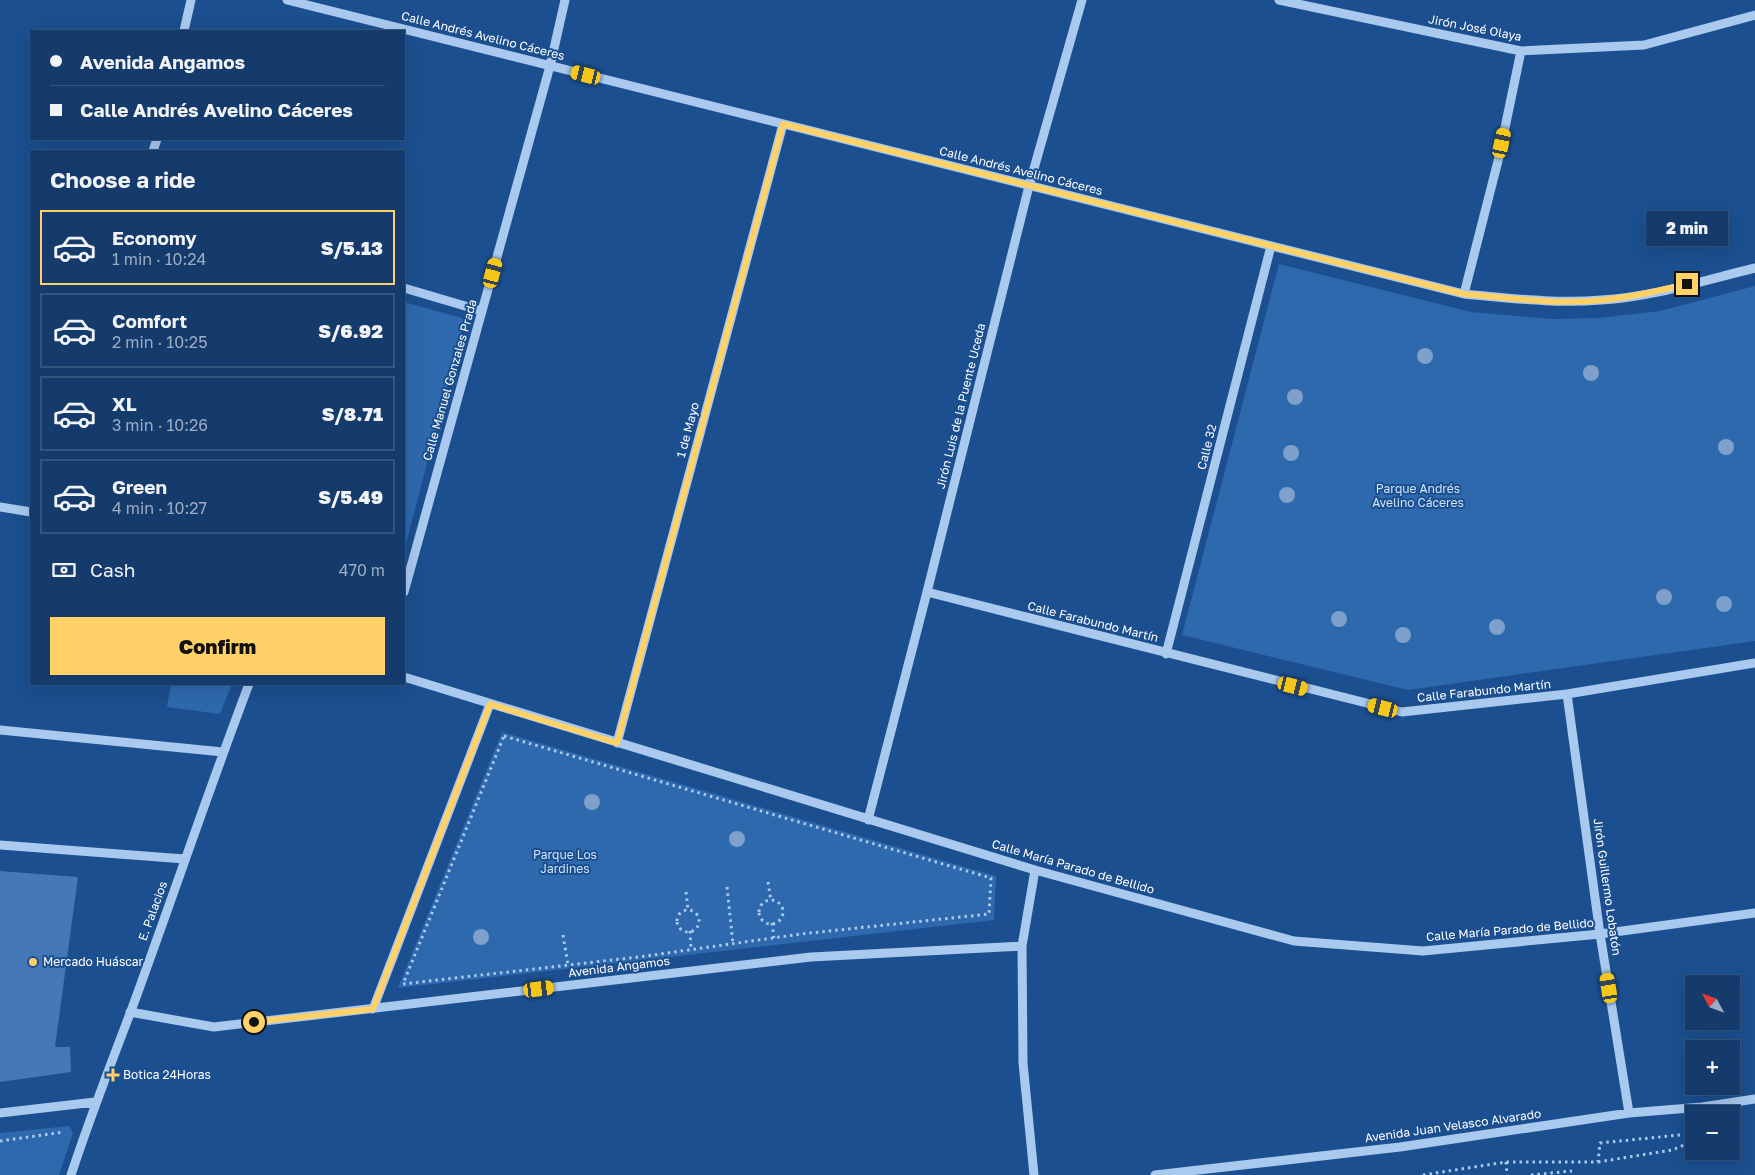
<!DOCTYPE html>
<meta charset="utf-8">
<style>
body{margin:0;font-family:"Golos Text",sans-serif;background:#214673;color:#f1f3f6;height:100vh;display:flex;flex-direction:column;font-size:19px;white-space:nowrap}
*{box-sizing:border-box;margin:0}
p{font-size:16px;color:#9dadc1}
.icon{flex:none;width:28px;height:28px;fill:none;stroke:currentColor;stroke-width:2;stroke-linecap:round;stroke-linejoin:round}
.map{position:relative;flex:1;overflow:hidden}
.drawer{position:absolute;left:30px;top:150px;width:375px;height:535px;display:flex;flex-direction:column;background:#143b6b;border-radius:0px;box-shadow:0 5px 20px #0002,0 0 0 1px #33557e}
.drawer>*{flex:none}
.top-card{position:absolute;left:30px;top:30px;width:375px;height:110px;border-radius:0px;box-shadow:0 5px 20px #0002,0 0 0 1px #33557e;display:grid;align-content:center;height:110px;padding:0 20px;background:#143b6b}
.needle{width:32px;rotate:311deg}
.buttons{position:absolute;left:1685px;top:975px;display:grid;gap:10px}
.buttons a{display:grid;place-items:center;width:55px;height:55px;border-radius:0px;background:#143b6b;box-shadow:0 5px 20px #0002,0 0 0 1px #33557e;font-size:25px}
.end{position:absolute;width:22px;height:22px;margin:-11px;border:6px solid #ffd166;background:#111;box-shadow:0 0 0 2px #111}
.from{border-radius:50%}
.bubble{position:absolute;height:35px;border-radius:0px;background:#143b6b;box-shadow:0 5px 20px #0002,0 0 0 1px #33557e;font-size:16px;font-weight:800;line-height:35px;text-align:center}
.car{position:absolute;width:15px;height:30px;margin:-15px -8px;border-radius:6px;box-shadow:0 0 4px 1px #0007;background:linear-gradient(#f5c518 24%,#345 0 40%,#f5c518 0 76%,#345 0 86%,#f5c518 0)}
.top-card b{display:flex;align-items:center;gap:18px;height:48px;font-size:19px}
.top-card b+b{border-top:1px solid #33557e}
.top-card i{width:12px;height:12px;background:#f1f3f6}
ul{padding:0;list-style:none}
li{display:flex;align-items:center;gap:15px;height:75px;margin:0 10px 8px;padding:0 10px;border:2px solid #33557e;border-radius:0px}
li div{flex:1}
li b{display:block;font-size:19px}
li em{font-style:normal;font-weight:800}
li.current{border-color:#ffd166}
li>.icon{width:45px;height:45px;stroke-width:1.5}
h2{padding:0 20px;font-size:22px;line-height:60px}
.pay{display:flex;align-items:center;gap:12px;height:55px;padding:0 20px;font-size:19px}
.pay p{margin-inline-start:auto}
.action{display:flex;gap:10px;margin-top:auto;padding:10px 20px}
.action a{flex:1;height:58px;border-radius:0px;background:#ffd166;color:#111;font-size:20px;font-weight:800;line-height:58px;text-align:center}
.map>svg:first-child{display:block}
.green{fill:#2e69ad}
.building{fill:#4478b7}
.lines{fill:none;stroke-linecap:round;stroke-linejoin:round}
.path{stroke:#a9c9ee;stroke-width:3;stroke-dasharray:2.5 4;stroke-linecap:butt}
.minor{stroke:#a9c9ee;stroke-width:9}
.tree{fill:#7ea0ca}
.route{stroke:#ffd166;stroke-width:6}
.poi-dot{fill:#ffd166;stroke:#1b4f8f;stroke-width:2}
.labels{text-anchor:middle;stroke-width:4;stroke-linejoin:round;paint-order:stroke}
.street-label{font-size:12px;fill:#fff;stroke:#1b4f8f}
.park-label{font-size:12px;fill:#cfe3fa;stroke:#1b4f8f}
.poi-label{font-size:12px;fill:#fff;stroke:#1b4f8f;text-anchor:start}
</style>
<div class="map">
<svg width="1755" height="1175" viewBox="0 0 1755 1175">
<rect width="100%" height="100%" fill="#1b4f8f"/>
<path class="green" d="M1279 264 1471 312 1553 319 1598 318 1660 311 1755 286V641L1408 690 1182 635Z
M404 302 465 319 404 551Z
M171 684H232L220 714 167 707Z
M502 732 996 876 994 920 398 988Z
M69 1126 73 1133 59 1175H0V1133Z"/>
<path class="building" d="M0 871 78 877 55 1047H70L71 1072 0 1082Z"/>
<g class="lines">
<path class="path" d="M504 736 991 878 989 914 801 934 639 957 403 984Z
M768 882 771 901
M727 887 733 944
M686 892 688 910
M759 912a12 12 0 1 1 24 0a12 12 0 1 1-24 0Z
M677 921a11 11 0 1 1 22 0a11 11 0 1 1-22 0Z
M772 923 774 938
M690 931 691 950
M563 935 568 965
M0 1141 64 1132
M1506 1162 1507 1175
M1598 1162 1672 1150 1694 1141
M1423 1175 1506 1162H1598L1600 1143 1689 1134 1694 1130
M1531 1175 1572 1171"/>
<path class="minor" d="M287 0 1464 294C1510 298 1555 304 1601 300 1653 297 1705 280 1755 268
M1279 0 1521 51 1644 45 1755 15
M184 31 191 0
M153 151 157 139
M404 288 482 311
M1464 294 1498 161 1521 51
M0 507 31 512
M404 592 550 66 565 0
M927 592 1402 712 1567 694 1755 663
M1166 654 1271 246
M404 677 1035 870 1294 941 1423 951 1600 934 1755 913
M1567 694 1600 934 1629 1113
M0 730 223 752
M617 743 783 124
M868 820 927 592 1029 186 1082 0
M0 845 185 859
M373 1009 490 704
M130 1012 214 1027 811 957 1022 946
M0 1113 95 1102
M71 1175C89 1120 110 1066 131 1011 171 902 208 792 249 684
M1034 1175 1023 1063 1022 946 1035 870
M1155 1175 1400 1147 1629 1113 1702 1107 1755 1099"/>
</g>
<g class="tree">
<circle cx="1425" cy="356" r="8"/>
<circle cx="1591" cy="373" r="8"/>
<circle cx="1295" cy="397" r="8"/>
<circle cx="1726" cy="447" r="8"/>
<circle cx="1291" cy="453" r="8"/>
<circle cx="1287" cy="495" r="8"/>
<circle cx="1664" cy="597" r="8"/>
<circle cx="1724" cy="604" r="8"/>
<circle cx="1339" cy="619" r="8"/>
<circle cx="1497" cy="627" r="8"/>
<circle cx="1403" cy="635" r="8"/>
<circle cx="592" cy="802" r="8"/>
<circle cx="737" cy="839" r="8"/>
<circle cx="481" cy="937" r="8"/>
</g>
<g class="lines">
<path class="route" d="M254 1022 373 1009 490 704 617 743 783 124 1464 294C1510 298 1557 305 1603 300 1631 297 1659 291 1687 284"/>
</g>
<g class="poi-dot">
<circle cx="33" cy="962" r="5"/>
<path d="M110.5 1067.5h5v5h5v5h-5v5h-5v-5h-5v-5h5z"/>
</g>
<g class="labels">
<g class="street-label">
<text transform="translate(1475 28) rotate(11)" y="4">Jirón José Olaya</text>
<text transform="translate(483 36) rotate(14)" y="4">Calle Andrés Avelino Cáceres</text>
<text transform="translate(1021 171) rotate(14)" y="4">Calle Andrés Avelino Cáceres</text>
<text transform="translate(450 380) rotate(-74)" y="4">Calle Manuel Gonzales Prada</text>
<text transform="translate(961 406) rotate(-76)" y="4">Jirón Luis de la Puente Uceda</text>
<text transform="translate(688 430) rotate(-75)" y="4">1 de Mayo</text>
<text transform="translate(1207 447) rotate(-76)" y="4">Calle 32</text>
<text transform="translate(1093 622) rotate(14)" y="4">Calle Farabundo Martín</text>
<text transform="translate(1484 691) rotate(-6)" y="4">Calle Farabundo Martín</text>
<text transform="translate(1073 867) rotate(16)" y="4">Calle María Parado de Bellido</text>
<text transform="translate(1607 887) rotate(82)" y="4">Jirón Guillermo Lobatón</text>
<text transform="translate(153 911) rotate(-70)" y="4">E. Palacios</text>
<text transform="translate(1510 930) rotate(-5)" y="4">Calle María Parado de Bellido</text>
<text transform="translate(619 967) rotate(-7)" y="4">Avenida Angamos</text>
<text transform="translate(1453 1126) rotate(-8)" y="4">Avenida Juan Velasco Alvarado</text>
</g>
<g class="park-label">
<text x="1418" y="493">Parque Andrés<tspan x="1418" dy="14">Avelino Cáceres</tspan></text>
<text x="565" y="859">Parque Los<tspan x="565" dy="14">Jardines</tspan></text>
</g>
<g class="poi-label">
<text x="43" y="966">Mercado Huáscar</text>
<text x="123" y="1079">Botica 24Horas</text>
</g>
</g>
</svg>
<div class="buttons">
<a><svg class="needle" viewBox="-14 -14 28 28"><path d="M0-13l5 13h-10z" fill="#e53935"/><path d="M0 13l5-13h-10z" fill="#9dadc1"/></svg></a>
<a>+</a>
<a>−</a>
</div>
<i class="end from" style="left:254px;top:1022px"></i>
<i class="end" style="left:1687px;top:284px"></i>
<div class="bubble" style="left:1646px;top:211px;width:82px">2 min</div>
<i class="car" style="left:586px;top:75px;rotate:284deg"></i>
<i class="car" style="left:1502px;top:143px;rotate:12deg"></i>
<i class="car" style="left:493px;top:273px;rotate:15deg"></i>
<i class="car" style="left:1293px;top:686px;rotate:104deg"></i>
<i class="car" style="left:1383px;top:708px;rotate:284deg"></i>
<i class="car" style="left:1609px;top:988px;rotate:351deg"></i>
<i class="car" style="left:539px;top:989px;rotate:83deg"></i>
<div class="top-card">
<b><i class="from"></i>Avenida Angamos</b>
<b><i></i>Calle Andrés Avelino Cáceres</b>
</div>
<section class="drawer">
<h2>Choose a ride</h2>
<ul>
<li class="current"><svg class="icon" aria-label="car" viewBox="0 0 24 24"><path d="M5 17H2v-5l4-1 3-4h7l3 4 3 1v5h-3M9 17h6M6 11h13"/><circle cx="7" cy="17" r="2"/><circle cx="17" cy="17" r="2"/></svg><div><b>Economy</b><p>1 min · 10:24</p></div><em>S/5.13</em></li>
<li><svg class="icon" aria-label="car" viewBox="0 0 24 24"><path d="M5 17H2v-5l4-1 3-4h7l3 4 3 1v5h-3M9 17h6M6 11h13"/><circle cx="7" cy="17" r="2"/><circle cx="17" cy="17" r="2"/></svg><div><b>Comfort</b><p>2 min · 10:25</p></div><em>S/6.92</em></li>
<li><svg class="icon" aria-label="car" viewBox="0 0 24 24"><path d="M5 17H2v-5l4-1 3-4h7l3 4 3 1v5h-3M9 17h6M6 11h13"/><circle cx="7" cy="17" r="2"/><circle cx="17" cy="17" r="2"/></svg><div><b>XL</b><p>3 min · 10:26</p></div><em>S/8.71</em></li>
<li><svg class="icon" aria-label="car" viewBox="0 0 24 24"><path d="M5 17H2v-5l4-1 3-4h7l3 4 3 1v5h-3M9 17h6M6 11h13"/><circle cx="7" cy="17" r="2"/><circle cx="17" cy="17" r="2"/></svg><div><b>Green</b><p>4 min · 10:27</p></div><em>S/5.49</em></li>
</ul>
<div class="pay"><svg class="icon" aria-label="cash" viewBox="0 0 24 24"><path d="M3 7h18v10H3z"/><circle cx="12" cy="12" r="2"/></svg>Cash<p>470 m</p></div>
<div class="action"><a>Confirm</a></div>
</section>
</div>
